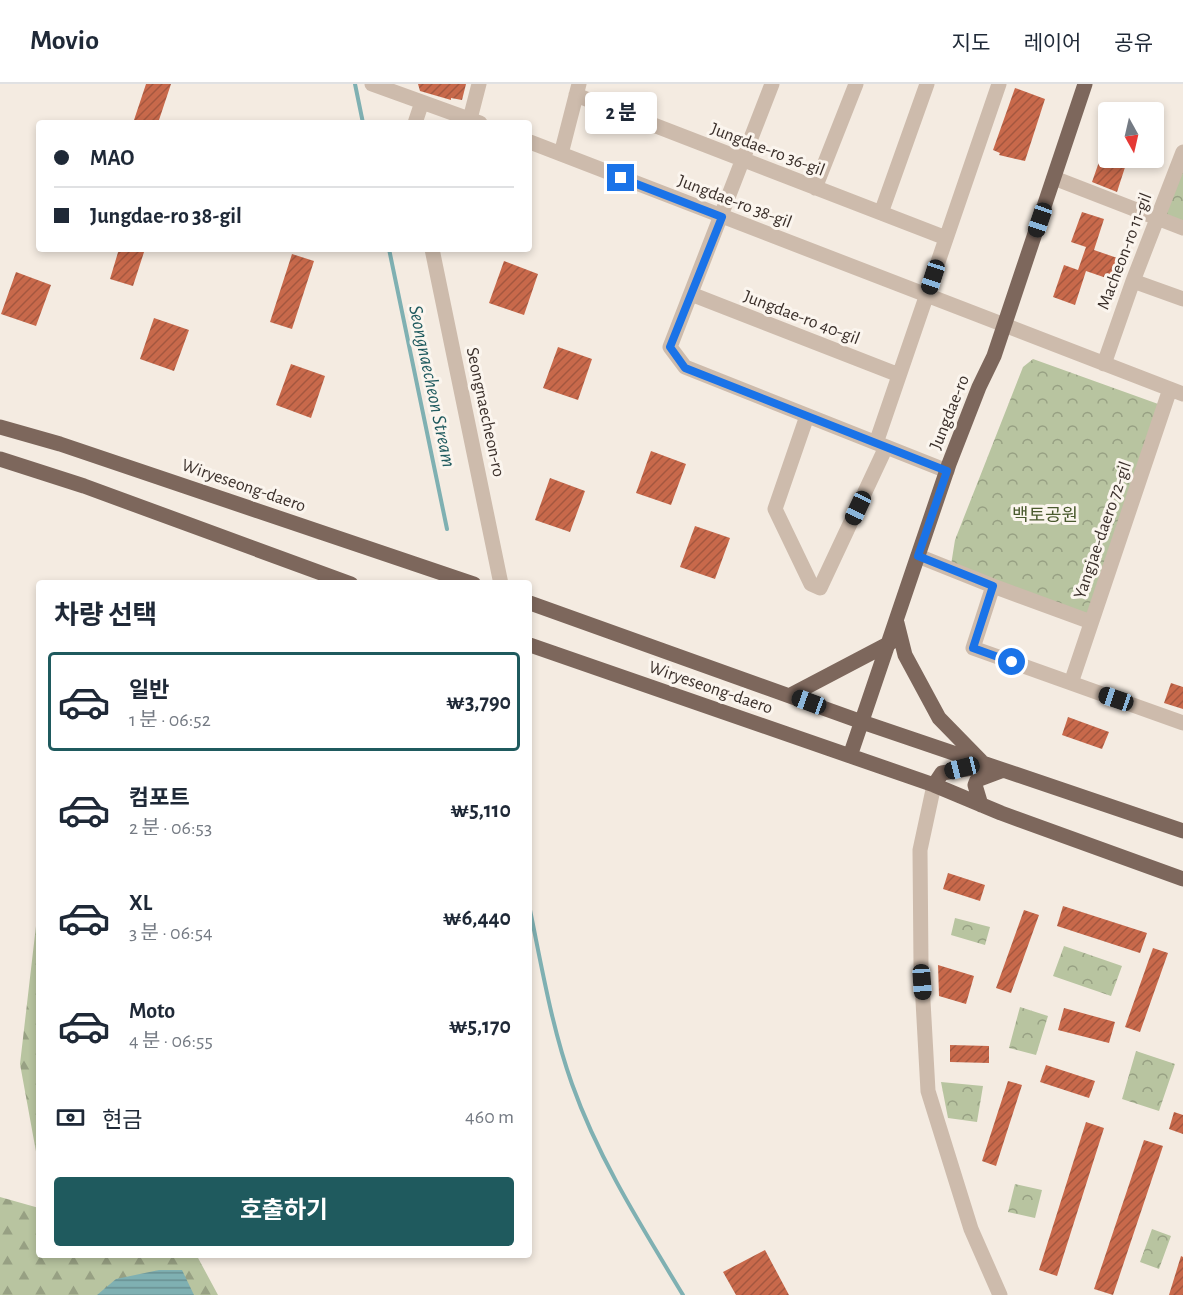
<!DOCTYPE html>
<html lang="ko">
<meta charset="utf-8">
<style>
body{margin:0;font-family:"Alegreya Sans","Noto Sans KR",sans-serif;background:#f2f2f3;color:#1f2937;height:100vh;display:flex;flex-direction:column;font-size:22px;white-space:nowrap}
*{box-sizing:border-box;margin:0}
p{font-size:20px;color:#747a83}
.icon{flex:none;width:33px;height:33px;fill:none;stroke:currentColor;stroke-width:2;stroke-linecap:round;stroke-linejoin:round}
.map{position:relative;flex:1;overflow:hidden}
.panel{position:absolute;left:36px;top:496px;width:496px;height:678px;display:flex;flex-direction:column;background:#fff;border-radius:6px;box-shadow:0 3px 9px #0003}
.panel>*{flex:none}
.guide{position:absolute;left:36px;top:36px;width:496px;height:132px;border-radius:6px;box-shadow:0 3px 9px #0003;display:grid;align-content:center;height:132px;padding:0 18px;background:#fff}
.needle{width:39px;rotate:172deg}
.tools{position:absolute;left:1098px;top:18px;display:grid;gap:12px}
.tools a{display:grid;place-items:center;width:66px;height:66px;border-radius:6px;background:#fff;box-shadow:0 3px 9px #0003;font-size:30px}
.end{position:absolute;width:27px;height:27px;margin:-14px;border:8px solid #1a73e8;background:#fff;box-shadow:0 0 0 3px #fff}
.from{border-radius:50%}
.bubble{position:absolute;height:42px;border-radius:6px;background:#fff;box-shadow:0 3px 9px #0003;font-size:20px;font-weight:700;line-height:42px;text-align:center}
.car{position:absolute;width:18px;height:36px;margin:-18px -9px;border-radius:8px;box-shadow:0 0 4px 2px #0007;background:linear-gradient(#222 24%,#8ab4d8 0 40%,#222 0 76%,#8ab4d8 0 86%,#222 0)}
.guide b{display:flex;align-items:center;gap:21px;height:57px;font-size:22px}
.guide b+b{border-top:2px solid #e0e1e3}
.guide i{width:15px;height:15px;background:#1f2937}
ul{padding:0;list-style:none}
li{display:flex;align-items:center;gap:18px;height:99px;margin:0 12px 9px;padding:0 6px;border:3px solid transparent;border-radius:6px}
li div{flex:1}
li b{display:block;font-size:22px}
li em{font-style:normal;font-weight:700}
li.on{border-color:#1f5a5e}
li>.icon{width:54px;height:54px;stroke-width:1.5}
h2{padding:0 18px;font-size:27px;line-height:72px}
.pay{display:flex;align-items:center;gap:15px;height:66px;padding:0 18px;font-size:22px}
.pay p{margin-inline-start:auto}
.cta{display:flex;gap:12px;margin-top:auto;padding:12px 18px}
.cta a{flex:1;height:69px;border-radius:6px;background:#1f5a5e;color:#fff;font-size:24px;font-weight:700;line-height:69px;text-align:center}
header{display:flex;align-items:center;gap:36px;box-sizing:border-box;height:84px;padding:0 30px;background:#fff;border-bottom:2px solid #e0e1e3}
header strong{font-size:28px}
nav{display:flex;gap:33px;margin-inline-start:auto;font-size:21px}
.map>svg:first-child{display:block}
.forest{fill:url(#forest-firs)}
.park{fill:url(#park-crowns)}
.water{fill:url(#water-rules)}
.lines{fill:none;stroke-linecap:round;stroke-linejoin:round}
.stream{stroke:#7fb0b2;stroke-width:4}
.building{fill:url(#building-hatch)}
.minor{stroke:#cdbbac;stroke-width:15}
.major{stroke:#7d675c;stroke-width:15}
.route{stroke:#1a73e8;stroke-width:8}
.labels{text-anchor:middle;stroke-width:6;stroke-linejoin:round;paint-order:stroke}
.street-label{font-size:18px;fill:#3b302b;stroke:#fbf5ee}
.park-label{font-size:18px;fill:#4a5a2e;stroke:#fbf5ee}
.water-label{font-size:20px;font-style:italic;fill:#1f5a5e;stroke:#fbf5ee}
</style>
<header>
<strong>Movio</strong>
<nav><a>지도</a><a>레이어</a><a>공유</a></nav>
</header>
<div class="map">
<svg width="1183" height="1211" viewBox="0 0 1183 1211">
<defs>
<pattern id="forest-firs" width="22" height="20" patternUnits="userSpaceOnUse" patternTransform="scale(1.5)"><rect width="22" height="20" fill="#b8c4a0"/><path d="M5 1l3.5 6h-7zM16 11l3.5 6h-7z" fill="#97a083"/></pattern>
<pattern id="park-crowns" width="20" height="18" patternUnits="userSpaceOnUse" patternTransform="scale(1.5)"><rect width="20" height="18" fill="#b8c4a0"/><path d="M2 6a3 3 0 1 1 6 0M12 15a3 3 0 1 1 6 0" fill="none" stroke="#97a083"/></pattern>
<pattern id="water-rules" width="6" height="5" patternUnits="userSpaceOnUse" patternTransform="scale(1.5)"><rect width="6" height="5" fill="#7fb0b2"/><path d="M0 2.5h6" fill="none" stroke="#699091"/></pattern>
<pattern id="building-hatch" width="6" height="6" patternUnits="userSpaceOnUse" patternTransform="scale(1.5)"><rect width="6" height="6" fill="#c8694b"/><path d="M-1 1l2-2M0 6l6-6M5 7l2-2" fill="none" stroke="#a4573f"/></pattern>
</defs>
<rect width="100%" height="100%" fill="#f4ebe1"/>
<path class="forest" d="M39 816V1084L20 980Z
M0 1113 39 1124V1172H197L218 1211H0Z"/>
<path class="park" d="M1183 81V141L1163 133Z
M1033 275 1161 321 1089 532 951 481 955 456 1023 283Z
M955 834 990 843 985 861 951 851Z
M1064 862 1122 882 1111 912 1053 892Z
M1020 923 1048 932 1036 971 1009 964Z
M1136 967 1175 980 1159 1027 1122 1015Z
M941 998 983 1002 977 1038 948 1034Z
M1015 1100 1042 1106 1035 1134 1008 1128Z
M1152 1145 1171 1152 1159 1185 1140 1178Z"/>
<path class="water" d="M159 1186H182L194 1211H97L116 1195Z"/>
<g class="lines">
<path class="stream" d="M355 0 363 39
M389 165 447 445
M530 826C542 884 552 944 572 1000 599 1076 642 1143 683 1211"/>
</g>
<path class="building" d="M146 0H171L158 39H133Z
M418 0H466L462 16 451 14V16L420 7Z
M1015 4 1045 15 1025 77 999 71 1000 69 993 66Z
M1107 55 1108 74H1128L1117 108 1092 98Z
M1082 128 1104 135 1094 166 1126 177 1118 198 1086 187 1075 221 1053 213 1064 181 1078 186 1086 163 1071 158Z
M119 165H145L133 202 110 195Z
M292 170 314 177 292 245 270 238Z
M504 177 538 190 524 231 489 219Z
M16 188 51 201 36 242 1 230Z
M154 234 189 246 174 287 140 275Z
M558 263 592 275 578 316 543 304Z
M291 280 325 292 311 334 276 321Z
M651 367 686 380 671 421 636 409Z
M550 394 585 407 570 448 535 436Z
M695 442 730 454 715 495 680 483Z
M1171 599 1183 603V625L1164 619Z
M1068 633 1109 648 1102 665 1062 651Z
M948 789 985 801 980 817 943 805Z
M1063 822 1147 849 1140 869 1057 842Z
M1024 826 1039 831 1011 909 996 904Z
M1153 864 1168 869 1140 948 1125 943Z
M938 881 974 892 966 920 939 912Z
M1064 924 1115 938 1109 959 1058 946Z
M950 961 989 962V979L950 978Z
M1046 981 1095 997 1089 1014 1040 998Z
M1008 997 1022 1001 996 1082 982 1077Z
M1174 1028 1183 1031V1050L1169 1045Z
M1086 1038 1104 1044 1057 1192 1039 1186Z
M1144 1056 1163 1062 1113 1211 1094 1205Z
M765 1166 789 1211H736L723 1188Z
M1181 1172 1183 1173V1211H1169Z"/>
<g class="lines">
<path class="minor" d="M372 0 480 39
M772 0 670 263 685 283 947 387
M576 11 946 154
M470 35 479 0
M415 39 422 18
M530 58 1183 310
M561 70 579 0
M1054 94 1183 144
M815 104 856 0
M881 129 927 0
M432 165 501 500
M1133 197 1183 215
M691 210 899 291
M1104 280 1133 197 1183 68
M807 332 775 425 811 500 820 504 886 363
M876 359 999 0
M918 472 993 502 973 564 1183 639
M993 502 1091 538
M1071 599 1170 305
M934 701 920 766 921 881 928 1007 971 1145 1000 1211"/>
<path class="major" d="M0 343 60 360 474 500
M0 375 84 402 351 500
M530 519 862 638 1183 747
M897 539 905 571 939 634 981 677
M530 561 934 701 1001 729 1183 795
M791 611 890 559
M850 672 949 380 979 303 994 272 1085 0
M934 701 942 689 984 682
M981 721 975 701 977 696 1001 687"/>
</g>
<g class="lines">
<path class="route" d="M621 94 722 133 670 263 685 284 947 387 918 472 993 502 973 564 1012 578"/>
</g>
<g class="labels">
<g class="street-label">
<text transform="translate(768 65) rotate(21)" y="6">Jungdae-ro 36-gil</text>
<text transform="translate(735 117) rotate(21)" y="6">Jungdae-ro 38-gil</text>
<text transform="translate(1124 167) rotate(-69)" y="6">Macheon-ro 11-gil</text>
<text transform="translate(802 233) rotate(21)" y="6">Jungdae-ro 40-gil</text>
<text transform="translate(486 328) rotate(78)" y="6">Seongnaecheon-ro</text>
<text transform="translate(949 328) rotate(-68)" y="6">Jungdae-ro</text>
<text transform="translate(244 401) rotate(19)" y="6">Wiryeseong-daero</text>
<text transform="translate(1102 446) rotate(-71)" y="6">Yangjae-daero 72-gil</text>
<text transform="translate(711 603) rotate(19)" y="6">Wiryeseong-daero</text>
</g>
<g class="park-label">
<text x="1045" y="437">백토공원</text>
</g>
<g class="water-label">
<text transform="translate(433 302) rotate(78)" y="7">Seongnaecheon Stream</text>
</g>
</g>
</svg>
<div class="tools">
<a><svg class="needle" viewBox="-14 -14 28 28"><path d="M0-13l5 13h-10z" fill="#e53935"/><path d="M0 13l5-13h-10z" fill="#747a83"/></svg></a>
</div>
<i class="end from" style="left:1012px;top:578px"></i>
<i class="end" style="left:621px;top:94px"></i>
<div class="bubble" style="left:585px;top:8px;width:72px">2 분</div>
<i class="car" style="left:1040px;top:136px;rotate:199deg"></i>
<i class="car" style="left:933px;top:193px;rotate:198deg"></i>
<i class="car" style="left:858px;top:424px;rotate:205deg"></i>
<i class="car" style="left:1116px;top:615px;rotate:289deg"></i>
<i class="car" style="left:809px;top:618px;rotate:290deg"></i>
<i class="car" style="left:962px;top:684px;rotate:256deg"></i>
<i class="car" style="left:922px;top:898px;rotate:176deg"></i>
<div class="guide">
<b><i class="from"></i>MAO</b>
<b><i></i>Jungdae-ro 38-gil</b>
</div>
<section class="panel">
<h2>차량 선택</h2>
<ul>
<li class="on"><svg class="icon" aria-label="car" viewBox="0 0 24 24"><path d="M5 17H2v-5l4-1 3-4h7l3 4 3 1v5h-3M9 17h6M6 11h13"/><circle cx="7" cy="17" r="2"/><circle cx="17" cy="17" r="2"/></svg><div><b>일반</b><p>1 분 · 06:52</p></div><em>₩3,790</em></li>
<li><svg class="icon" aria-label="car" viewBox="0 0 24 24"><path d="M5 17H2v-5l4-1 3-4h7l3 4 3 1v5h-3M9 17h6M6 11h13"/><circle cx="7" cy="17" r="2"/><circle cx="17" cy="17" r="2"/></svg><div><b>컴포트</b><p>2 분 · 06:53</p></div><em>₩5,110</em></li>
<li><svg class="icon" aria-label="car" viewBox="0 0 24 24"><path d="M5 17H2v-5l4-1 3-4h7l3 4 3 1v5h-3M9 17h6M6 11h13"/><circle cx="7" cy="17" r="2"/><circle cx="17" cy="17" r="2"/></svg><div><b>XL</b><p>3 분 · 06:54</p></div><em>₩6,440</em></li>
<li><svg class="icon" aria-label="car" viewBox="0 0 24 24"><path d="M5 17H2v-5l4-1 3-4h7l3 4 3 1v5h-3M9 17h6M6 11h13"/><circle cx="7" cy="17" r="2"/><circle cx="17" cy="17" r="2"/></svg><div><b>Moto</b><p>4 분 · 06:55</p></div><em>₩5,170</em></li>
</ul>
<div class="pay"><svg class="icon" aria-label="cash" viewBox="0 0 24 24"><path d="M3 7h18v10H3z"/><circle cx="12" cy="12" r="2"/></svg>현금<p>460 m</p></div>
<div class="cta"><a>호출하기</a></div>
</section>
</div>
